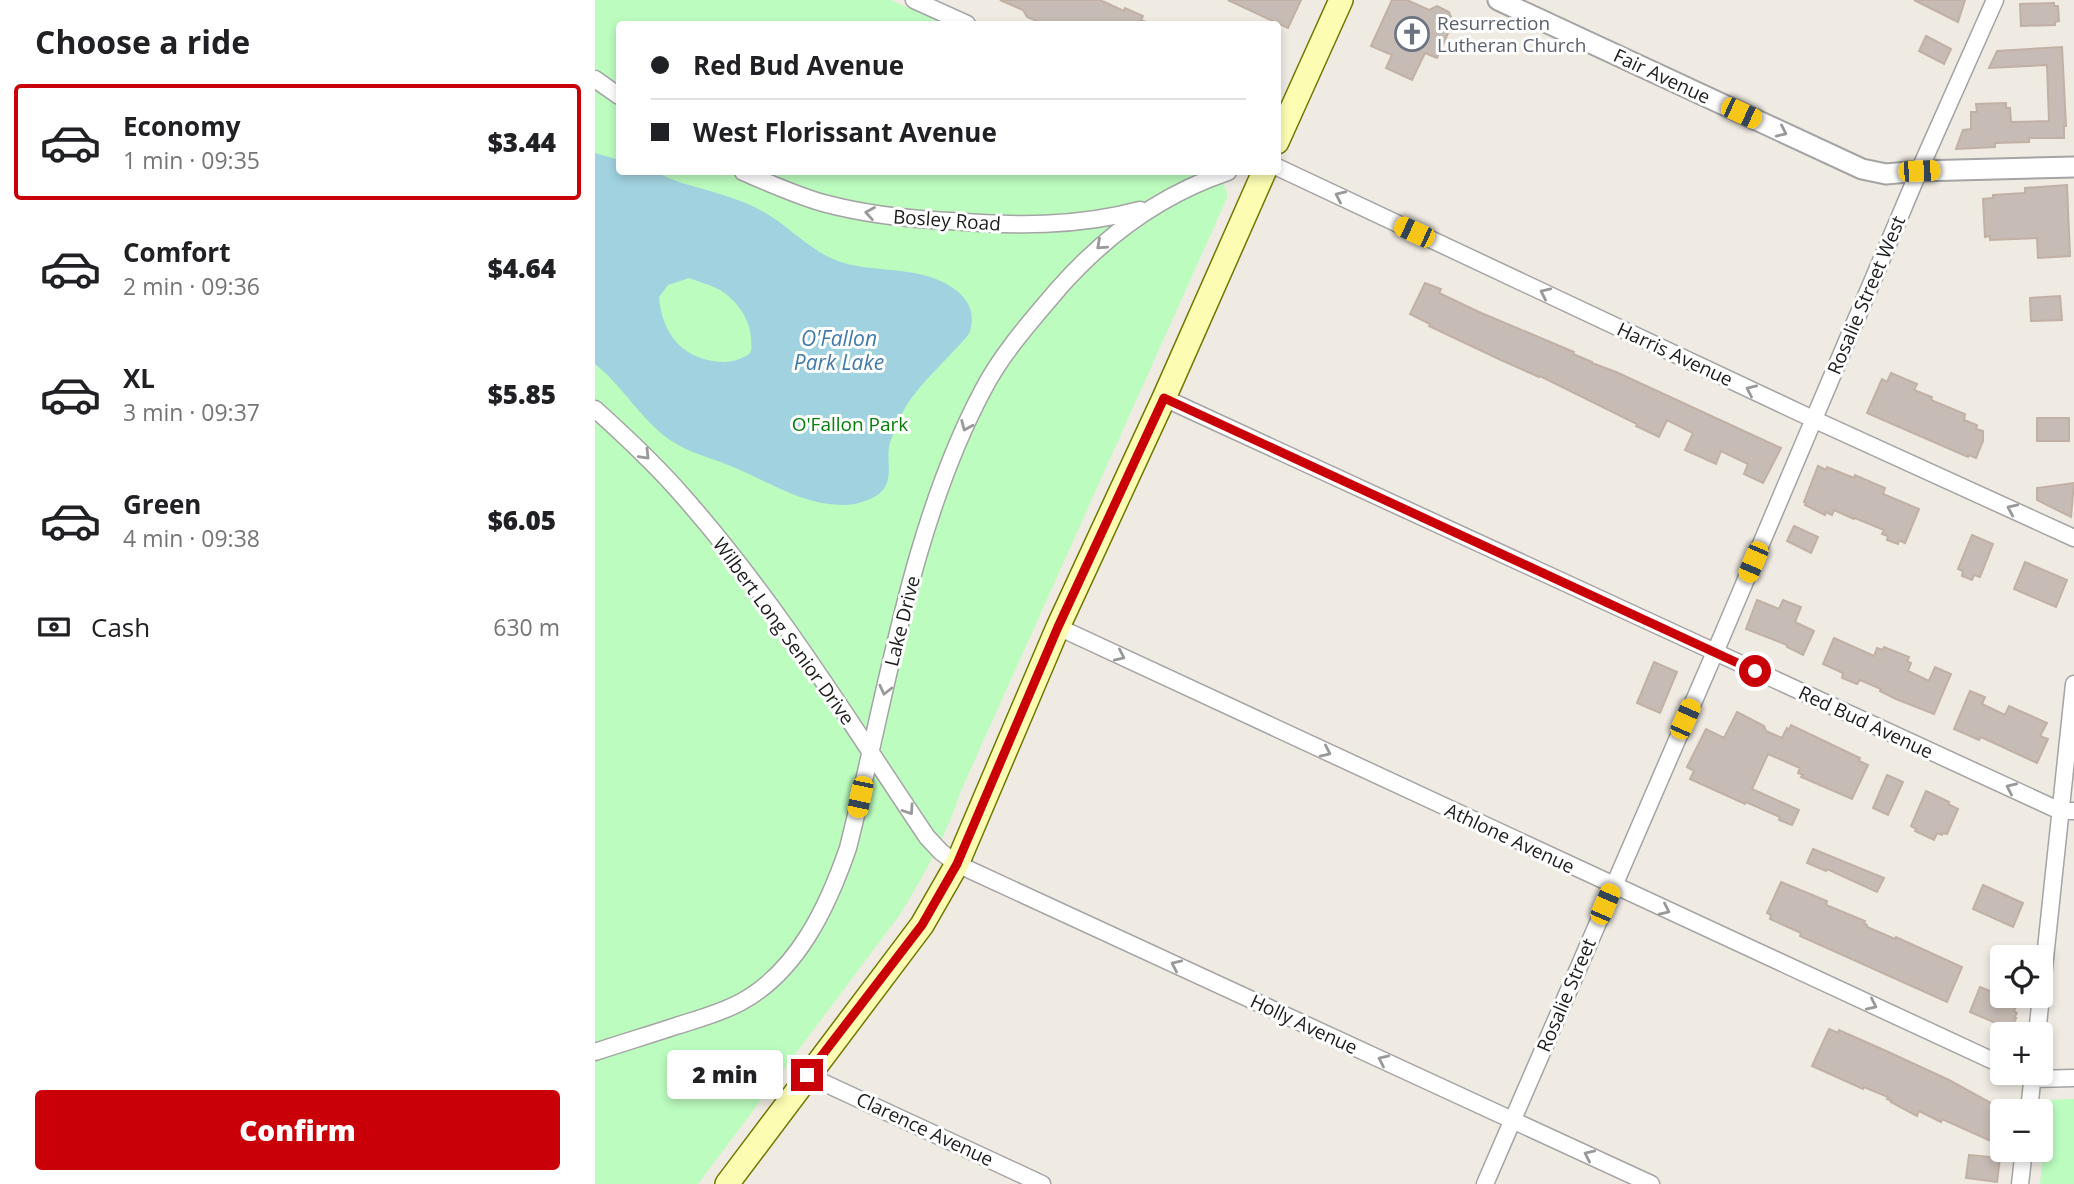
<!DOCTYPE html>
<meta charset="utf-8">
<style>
body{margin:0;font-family:"Open Sans",sans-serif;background:#f6f6f6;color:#202124;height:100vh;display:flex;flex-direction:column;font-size:26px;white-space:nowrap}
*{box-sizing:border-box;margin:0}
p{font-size:23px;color:#757577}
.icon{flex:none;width:38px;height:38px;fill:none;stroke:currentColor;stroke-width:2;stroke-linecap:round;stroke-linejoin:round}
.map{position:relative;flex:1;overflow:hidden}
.side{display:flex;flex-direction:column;background:#fff;width:595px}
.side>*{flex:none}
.top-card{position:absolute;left:21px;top:21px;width:665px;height:154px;border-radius:7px;box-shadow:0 4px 10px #0003;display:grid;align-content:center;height:154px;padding:0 35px;background:#fff}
.fabs{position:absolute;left:1395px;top:945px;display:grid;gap:14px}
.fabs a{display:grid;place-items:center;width:63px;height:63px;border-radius:7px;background:#fff;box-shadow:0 4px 10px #0003;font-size:35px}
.end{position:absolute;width:32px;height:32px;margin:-16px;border:9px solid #ca0008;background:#fff;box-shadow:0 0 0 4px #fff}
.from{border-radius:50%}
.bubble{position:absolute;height:49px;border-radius:7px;background:#fff;box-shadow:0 4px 10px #0003;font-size:23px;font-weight:800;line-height:49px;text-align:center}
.car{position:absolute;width:21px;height:42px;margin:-21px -10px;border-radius:9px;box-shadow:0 0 5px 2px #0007;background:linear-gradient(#f5c518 24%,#345 0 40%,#f5c518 0 76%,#345 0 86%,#f5c518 0)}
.top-card b{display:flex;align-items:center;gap:24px;height:66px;font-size:26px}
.top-card b+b{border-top:2px solid #e0e0e0}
.top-card i{width:18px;height:18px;background:#202124}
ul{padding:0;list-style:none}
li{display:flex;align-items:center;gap:21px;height:116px;margin:0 14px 10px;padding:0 21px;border:4px solid transparent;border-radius:7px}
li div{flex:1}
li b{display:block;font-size:26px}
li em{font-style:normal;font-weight:800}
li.active{border-color:#ca0008}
li>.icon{width:63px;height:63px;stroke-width:1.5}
h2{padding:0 35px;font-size:32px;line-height:84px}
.pay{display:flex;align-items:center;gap:18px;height:77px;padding:0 35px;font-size:26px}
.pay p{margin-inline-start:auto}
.action{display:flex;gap:14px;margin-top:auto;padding:14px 35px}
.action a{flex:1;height:80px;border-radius:7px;background:#ca0008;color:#fff;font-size:28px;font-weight:800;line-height:80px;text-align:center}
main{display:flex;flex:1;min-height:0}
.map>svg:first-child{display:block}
.park{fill:#bcfcbf}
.water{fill:#a0d3df;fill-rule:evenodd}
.building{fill:#c7bcb5;stroke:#c1b0a4;stroke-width:2}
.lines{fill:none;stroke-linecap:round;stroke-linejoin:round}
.minor-casing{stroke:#a4a4a4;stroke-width:19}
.tertiary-casing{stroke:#a4a4a4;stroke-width:23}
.secondary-casing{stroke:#707800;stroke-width:26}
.minor{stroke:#fff;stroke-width:16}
.tertiary{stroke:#fff;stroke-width:19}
.secondary{stroke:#fcfdb2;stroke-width:23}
.oneway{stroke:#999}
.route{stroke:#ca0008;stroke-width:9}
.labels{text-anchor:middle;stroke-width:6;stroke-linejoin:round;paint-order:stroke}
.worship-label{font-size:19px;fill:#5b616d;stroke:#fff;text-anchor:start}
.street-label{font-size:19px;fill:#1d1d1d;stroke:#fff}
.park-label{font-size:19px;fill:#06800b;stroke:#fff}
.water-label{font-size:21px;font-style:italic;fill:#427aa9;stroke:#fff}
</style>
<main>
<section class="side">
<h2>Choose a ride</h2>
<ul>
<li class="active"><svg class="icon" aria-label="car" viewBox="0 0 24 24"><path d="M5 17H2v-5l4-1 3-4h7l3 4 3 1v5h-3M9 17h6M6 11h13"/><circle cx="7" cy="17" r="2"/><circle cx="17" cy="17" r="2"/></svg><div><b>Economy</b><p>1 min · 09:35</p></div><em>$3.44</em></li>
<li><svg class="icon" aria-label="car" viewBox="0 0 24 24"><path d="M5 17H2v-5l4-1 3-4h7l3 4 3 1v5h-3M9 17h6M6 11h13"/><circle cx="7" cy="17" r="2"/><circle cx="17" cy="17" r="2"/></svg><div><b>Comfort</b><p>2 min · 09:36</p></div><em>$4.64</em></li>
<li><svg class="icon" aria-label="car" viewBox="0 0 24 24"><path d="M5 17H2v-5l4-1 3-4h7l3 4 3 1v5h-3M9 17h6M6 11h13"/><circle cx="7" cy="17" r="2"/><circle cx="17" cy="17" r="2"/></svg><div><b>XL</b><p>3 min · 09:37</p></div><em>$5.85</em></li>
<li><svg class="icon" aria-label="car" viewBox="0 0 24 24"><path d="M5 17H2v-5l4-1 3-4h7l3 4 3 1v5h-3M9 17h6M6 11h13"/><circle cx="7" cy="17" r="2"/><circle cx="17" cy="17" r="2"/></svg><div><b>Green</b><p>4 min · 09:38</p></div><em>$6.05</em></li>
</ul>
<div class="pay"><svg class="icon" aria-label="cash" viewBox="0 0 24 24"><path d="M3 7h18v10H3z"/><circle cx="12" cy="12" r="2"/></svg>Cash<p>630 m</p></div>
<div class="action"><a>Confirm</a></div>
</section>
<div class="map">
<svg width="1479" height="1184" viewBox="0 0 1479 1184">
<rect width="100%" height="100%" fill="#efeae2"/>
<path class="park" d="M0 0H296L349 24H24V172H623L632 192V198L365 793C352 835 328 876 306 913L103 1184H0Z
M1479 1099V1184H1445L1453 1100Z"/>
<path class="water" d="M0 153 24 160V172C35 172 47 170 57 172 67 174 77 180 87 183 118 192 150 199 177 217 201 233 221 255 249 263 285 273 327 266 358 288 375 300 381 315 374 334 354 358 327 381 311 406 305 417 300 429 296 440 289 457 300 477 287 491 280 498 273 500 264 503 220 513 177 483 138 467 117 458 94 453 75 440 45 419 28 386 0 364ZM94 278C104 282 116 285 125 290 141 300 155 318 156 338 156 344 158 349 154 354 148 359 136 362 129 362 89 361 67 335 64 297L73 285Z"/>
<path class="building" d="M405 0H505L529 11 530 8 548 16 546 20 556 24H449L432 17 428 10Z
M633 0H706L693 28Z
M797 0H812L834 10 842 6 854 12 858 22 842 58 830 53 817 80 791 68 797 55 776 46Z
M1319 0H1370L1363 22Z
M1459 3V6H1463L1464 21 1460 22V25L1426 26 1425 4Z
M1331 36 1356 49 1349 64 1324 51Z
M1467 47 1471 126H1469V138H1434V142L1400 143V147L1361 149 1368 130 1376 129V112H1382L1381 104 1411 103V108H1415L1416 122 1454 121 1452 65 1394 68 1402 51Z
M1472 185 1475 256 1443 258 1442 238 1395 240V236L1390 237 1388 199 1398 198V195L1430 193V188Z
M830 283 846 289 844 293 884 312 979 352 978 354 997 362V363L1021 372 1186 448 1168 483 1149 474 1153 464 1126 451 1121 464 1090 450 1098 433 1072 420 1064 437 1041 426 1042 424 945 376 944 377 906 360 834 326 835 324 815 314Z
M1465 296 1467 320 1436 321 1435 298Z
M1296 373 1322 384 1319 390 1337 397 1336 400 1370 414 1369 420 1382 425 1381 429 1388 431V441L1381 458 1374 455 1373 457 1272 413 1287 379 1292 382Z
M1442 418H1474V441H1442Z
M1223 466 1231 470 1232 467 1259 478 1260 475 1290 488 1288 494 1324 509 1310 543 1304 540 1303 544 1292 540 1293 536 1287 534 1289 530 1260 518 1259 519 1239 510 1237 515 1231 512 1230 515 1210 505 1211 503 1209 502Z
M1479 483 1476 517 1442 500V488Z
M1199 526 1223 537 1216 553 1192 541Z
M1377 535 1398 544 1385 577 1379 575 1377 580 1367 576 1368 571 1363 569Z
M1430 562 1472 580 1461 607 1419 589Z
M1162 600 1184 609 1188 600 1206 607 1200 622 1219 631 1208 655 1192 647V645L1151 629Z
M1239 638 1279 656 1282 648 1288 650 1289 647 1314 657 1312 661 1316 663 1313 671 1334 681 1340 667 1356 674 1339 714 1301 699 1285 691 1286 689 1265 680 1262 684 1247 678 1248 673 1228 664Z
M1059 662 1082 672 1065 713 1042 703Z
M1375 691 1390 697 1387 704 1410 715 1414 706 1452 723 1445 736 1453 739 1442 763 1386 737 1384 740 1359 729Z
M1142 712 1169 726 1171 731 1187 738 1192 728 1194 730 1196 725 1265 758 1264 761 1273 765 1257 799 1206 777 1208 775 1203 773 1205 768 1173 754 1157 789 1204 810 1197 825 1184 820 1185 817 1151 802 1150 804 1095 779 1099 771 1092 767 1111 729 1129 738Z
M1292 775 1308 782 1293 815 1278 808Z
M1331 791 1354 802 1353 804 1363 809 1352 834 1348 833 1347 835 1342 833 1339 840 1320 831 1321 829 1316 826Z
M1218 849 1289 878 1282 892 1232 869 1231 871 1212 863Z
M1186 882 1232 901 1231 905 1270 921 1269 923 1272 925V927L1300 939 1301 937 1367 967 1352 1002 1205 936 1206 933 1175 919 1176 915 1172 913Z
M1388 885 1428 903 1418 927 1378 909Z
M1385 987 1400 993 1399 996H1417L1415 1000 1423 1003 1419 1011 1422 1013 1419 1018H1421L1417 1030 1375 1012Z
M1234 1029 1243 1033 1244 1030 1289 1050 1354 1080 1407 1109V1146L1347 1119 1346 1122 1324 1111 1322 1116 1296 1102 1297 1101 1292 1099 1293 1097 1269 1087 1268 1089 1217 1066Z
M1374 1155 1405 1158 1402 1182 1371 1178Z"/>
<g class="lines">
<g class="minor-casing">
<path id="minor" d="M319 0 372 24
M0 79 24 96
M682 167 1218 419 1479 538
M148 172C174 183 200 195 228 203 269 214 312 219 355 221 419 226 482 227 545 210
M569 398 1450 804 1465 811H1479
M0 409C30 436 60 464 87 495 180 600 254 721 332 837L346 852 362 864 1056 1184
M463 627 1407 1065
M1442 1034 1479 684
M0 1052C27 1043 54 1035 81 1026 103 1019 126 1013 146 1002 203 971 233 906 253 848 291 698 315 527 388 390 407 353 437 320 464 288 510 236 567 194 633 172
M1423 1073 1437 1079 1479 1078
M212 1075 447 1184
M1434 1111 1438 1073
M890 1184 1127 636 1324 171 1400 0
M1425 1184 1429 1150"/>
</g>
<g class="tertiary-casing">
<path id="tertiary" d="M903 0 1267 169 1291 174 1324 171 1479 167"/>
</g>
<g class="secondary-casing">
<path id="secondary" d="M682 142 746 0
M132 1184 327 925 362 864 463 627 569 398 669 172"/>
</g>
<use href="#minor" class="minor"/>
<use href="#tertiary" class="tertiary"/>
<use href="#secondary" class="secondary"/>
</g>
<defs><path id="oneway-chevron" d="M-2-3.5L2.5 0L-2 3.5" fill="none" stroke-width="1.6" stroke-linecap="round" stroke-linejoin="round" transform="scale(1.75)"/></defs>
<g class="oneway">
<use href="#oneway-chevron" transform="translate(1187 132) rotate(25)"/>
<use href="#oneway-chevron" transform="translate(745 196) rotate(-155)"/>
<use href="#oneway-chevron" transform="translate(275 213) rotate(-170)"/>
<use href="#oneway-chevron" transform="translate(506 245) rotate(138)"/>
<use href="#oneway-chevron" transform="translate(950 293) rotate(-155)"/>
<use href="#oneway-chevron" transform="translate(1156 390) rotate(-155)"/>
<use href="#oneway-chevron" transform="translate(371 426) rotate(113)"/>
<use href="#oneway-chevron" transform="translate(50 455) rotate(46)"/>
<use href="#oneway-chevron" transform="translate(1417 509) rotate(-156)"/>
<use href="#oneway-chevron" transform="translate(525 656) rotate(25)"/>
<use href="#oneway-chevron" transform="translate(290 690) rotate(103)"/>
<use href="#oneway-chevron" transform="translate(731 752) rotate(25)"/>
<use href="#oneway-chevron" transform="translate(1416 788) rotate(-155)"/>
<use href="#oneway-chevron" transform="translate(314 810) rotate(56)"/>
<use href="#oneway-chevron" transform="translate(1070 910) rotate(25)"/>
<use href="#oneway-chevron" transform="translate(581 965) rotate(-155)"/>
<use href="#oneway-chevron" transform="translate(1277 1005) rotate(25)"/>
<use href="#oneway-chevron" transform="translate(788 1060) rotate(-155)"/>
<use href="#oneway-chevron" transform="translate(994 1155) rotate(-155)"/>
</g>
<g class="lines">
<path class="route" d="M212 1075 327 925 362 864 463 627 569 398 1160 671"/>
</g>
<defs>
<g id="church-ring" transform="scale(1.75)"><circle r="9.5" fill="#fff" stroke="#6b7280" stroke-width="1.5"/><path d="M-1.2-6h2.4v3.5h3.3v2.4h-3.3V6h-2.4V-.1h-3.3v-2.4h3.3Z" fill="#6b7280"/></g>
</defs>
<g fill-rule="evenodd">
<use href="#church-ring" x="817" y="34"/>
</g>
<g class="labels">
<g class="worship-label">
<text x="842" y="30">Resurrection<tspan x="842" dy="22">Lutheran Church</tspan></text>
</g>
<g class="street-label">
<text transform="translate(1067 76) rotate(25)" y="7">Fair Avenue</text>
<text transform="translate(352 220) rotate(4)" y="7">Bosley Road</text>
<text transform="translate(1271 295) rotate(-67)" y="7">Rosalie Street West</text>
<text transform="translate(1080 354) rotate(25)" y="7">Harris Avenue</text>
<text transform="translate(307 621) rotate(-76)" y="7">Lake Drive</text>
<text transform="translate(189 631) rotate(54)" y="7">Wilbert Long Senior Drive</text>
<text transform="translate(1271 722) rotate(25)" y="7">Red Bud Avenue</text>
<text transform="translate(915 838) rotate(25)" y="7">Athlone Avenue</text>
<text transform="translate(971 995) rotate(-67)" y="7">Rosalie Street</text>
<text transform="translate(709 1024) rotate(25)" y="7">Holly Avenue</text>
<text transform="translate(330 1129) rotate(25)" y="7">Clarence Avenue</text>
</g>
<g class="park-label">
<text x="255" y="431">O'Fallon Park</text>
</g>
<g class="water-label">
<text x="244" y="346">O'Fallon<tspan x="244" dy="24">Park Lake</tspan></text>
</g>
</g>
</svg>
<div class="fabs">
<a><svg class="icon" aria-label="locate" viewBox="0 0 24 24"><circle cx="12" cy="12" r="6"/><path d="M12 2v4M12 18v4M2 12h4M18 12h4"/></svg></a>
<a>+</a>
<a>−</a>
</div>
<i class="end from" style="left:1160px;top:671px"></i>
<i class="end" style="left:212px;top:1075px"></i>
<div class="bubble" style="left:72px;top:1050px;width:116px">2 min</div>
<i class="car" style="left:1146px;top:113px;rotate:115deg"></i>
<i class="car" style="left:1324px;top:171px;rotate:88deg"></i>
<i class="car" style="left:819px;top:232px;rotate:295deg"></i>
<i class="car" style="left:1158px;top:562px;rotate:203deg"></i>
<i class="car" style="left:1090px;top:719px;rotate:24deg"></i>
<i class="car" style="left:265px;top:797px;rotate:192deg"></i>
<i class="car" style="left:1010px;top:904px;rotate:23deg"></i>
<div class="top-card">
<b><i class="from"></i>Red Bud Avenue</b>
<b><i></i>West Florissant Avenue</b>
</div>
</div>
</main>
